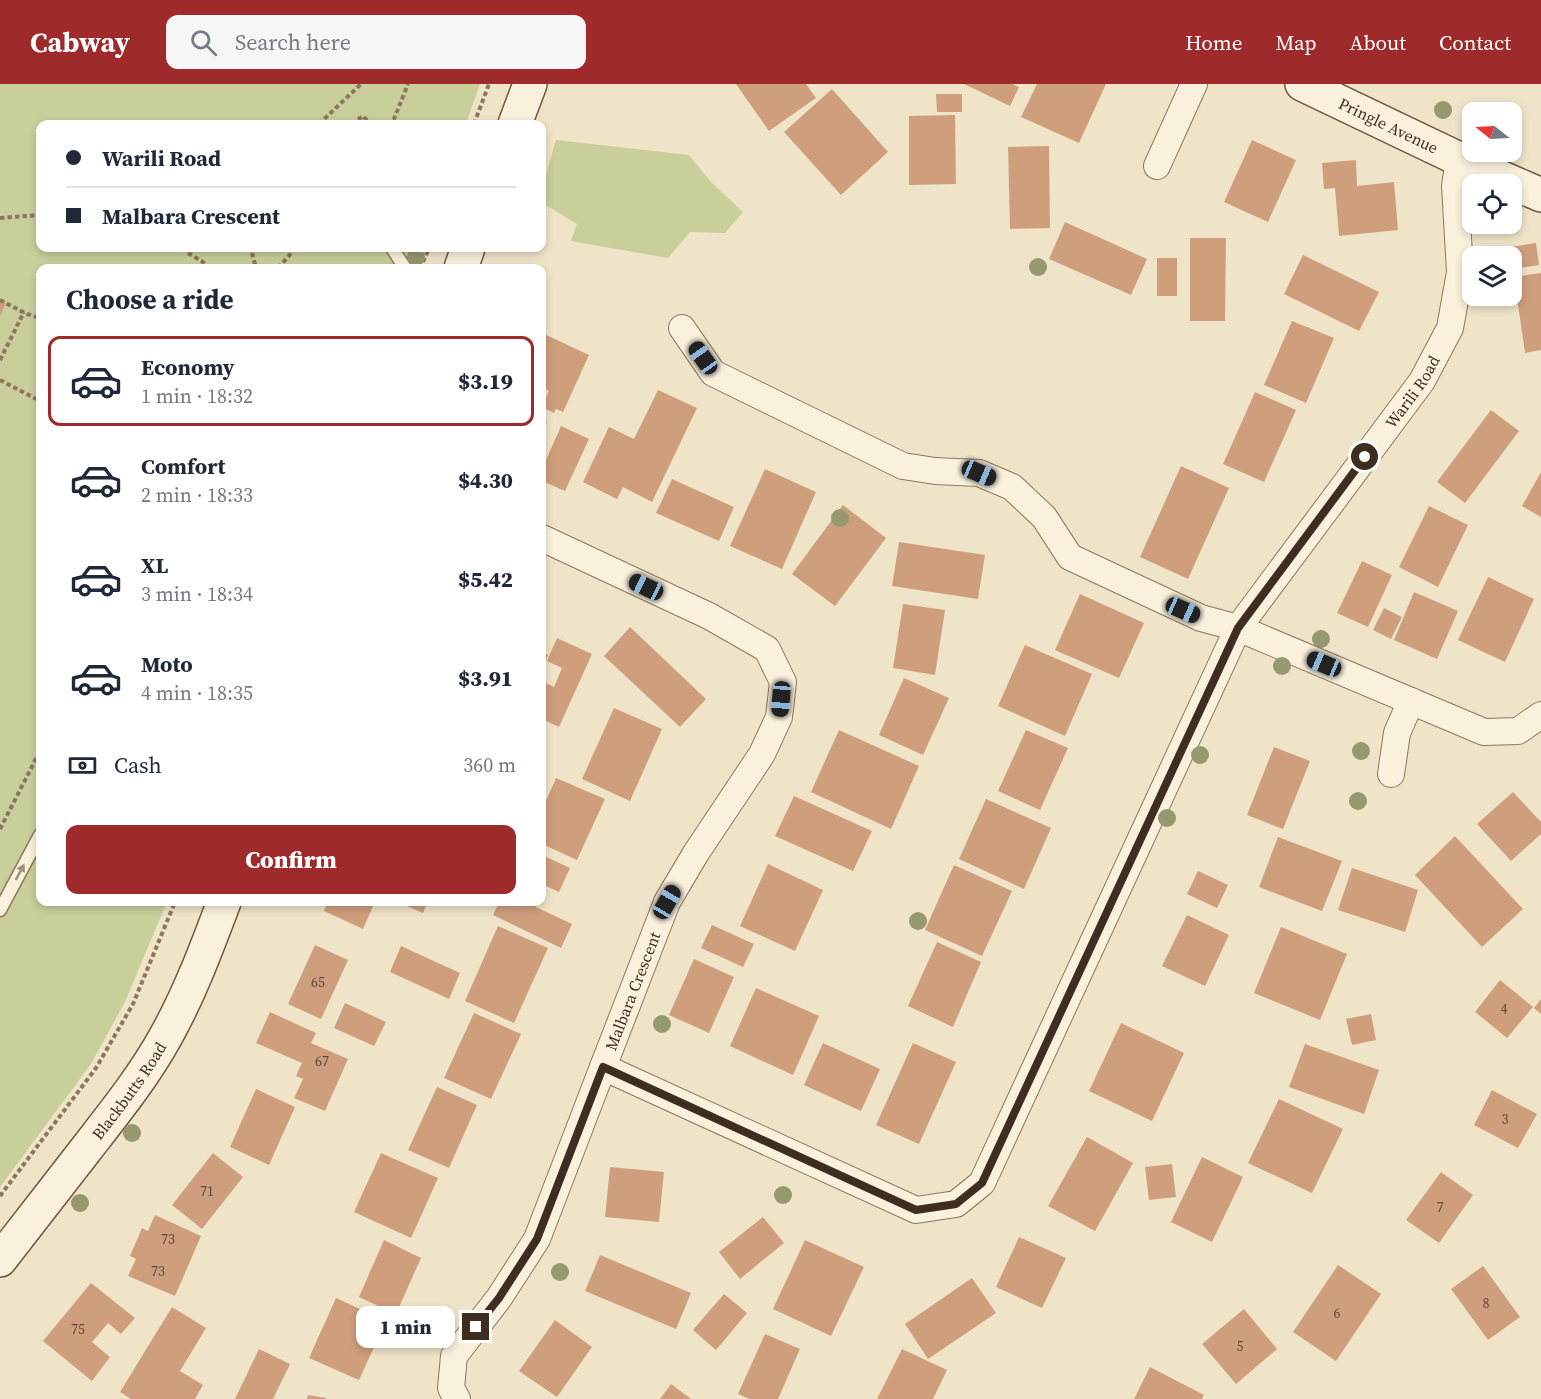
<!DOCTYPE html>
<meta charset="utf-8">
<style>
body{margin:0;font-family:"Source Serif 4",serif;background:#f6f6f7;color:#1f2937;height:100vh;display:flex;flex-direction:column;font-size:22px;white-space:nowrap}
*{box-sizing:border-box;margin:0}
p{font-size:20px;color:#747a83}
.icon{flex:none;width:33px;height:33px;fill:none;stroke:currentColor;stroke-width:2;stroke-linecap:round;stroke-linejoin:round}
.map{position:relative;flex:1;overflow:hidden}
.sheet{position:absolute;left:36px;top:180px;width:510px;height:642px;display:flex;flex-direction:column;background:#fff;border-radius:12px;box-shadow:0 3px 9px #0003}
.sheet>*{flex:none}
.hud{position:absolute;left:36px;top:36px;width:510px;height:132px;border-radius:12px;box-shadow:0 3px 9px #0003;display:grid;align-content:center;height:132px;padding:0 30px;background:#fff}
.needle{width:39px;rotate:288deg}
.controls{position:absolute;left:1462px;top:18px;display:grid;gap:12px}
.controls a{display:grid;place-items:center;width:60px;height:60px;border-radius:12px;background:#fff;box-shadow:0 3px 9px #0003;font-size:30px}
.end{position:absolute;width:27px;height:27px;margin:-14px;border:8px solid #3d2e20;background:#fff;box-shadow:0 0 0 3px #fff}
.from{border-radius:50%}
.bubble{position:absolute;height:42px;border-radius:12px;background:#fff;box-shadow:0 3px 9px #0003;font-size:20px;font-weight:800;line-height:42px;text-align:center}
.car{position:absolute;width:18px;height:36px;margin:-18px -9px;border-radius:8px;box-shadow:0 0 4px 2px #0007;background:linear-gradient(#222 24%,#8ab4d8 0 40%,#222 0 76%,#8ab4d8 0 86%,#222 0)}
.hud b{display:flex;align-items:center;gap:21px;height:57px;font-size:22px}
.hud b+b{border-top:2px solid #e0e1e3}
.hud i{width:15px;height:15px;background:#1f2937}
ul{padding:0;list-style:none}
li{display:flex;align-items:center;gap:18px;height:90px;margin:0 12px 9px;padding:0 18px;border:3px solid transparent;border-radius:12px}
li div{flex:1}
li b{display:block;font-size:22px}
li em{font-style:normal;font-weight:800}
li.selected{border-color:#9e2a2b}
li>.icon{width:54px;height:54px;stroke-width:1.5}
h2{padding:0 30px;font-size:27px;line-height:72px}
.pay{display:flex;align-items:center;gap:15px;height:66px;padding:0 30px;font-size:22px}
.pay p{margin-inline-start:auto}
.primary-button{display:flex;gap:12px;margin-top:auto;padding:12px 30px}
.primary-button a{flex:1;height:69px;border-radius:12px;background:#9e2a2b;color:#fff;font-size:24px;font-weight:800;line-height:69px;text-align:center}
header{display:flex;align-items:center;gap:36px;box-sizing:border-box;height:84px;padding:0 30px;background:#9e2a2b;color:#fff}
header strong{font-size:28px}
nav{display:flex;gap:33px;margin-inline-start:auto;font-size:21px}
.search{width:420px;height:54px;background:#f6f6f7;display:flex;align-items:center;gap:15px;box-sizing:border-box;padding:0 21px;border-radius:12px;color:#747a83;font-size:22px}
.map>svg:first-child{display:block}
.green{fill:#c9cf9b}
.building{fill:#cf9f7d}
.lines{fill:none;stroke-linecap:round;stroke-linejoin:round}
.lane-casing{stroke:#8d765c;stroke-width:15}
.street-casing{stroke:#8d765c;stroke-width:28}
.secondary-casing{stroke:#6f573f;stroke-width:36}
.path{stroke:#8d765c;stroke-width:4;stroke-dasharray:4.5 3;stroke-linecap:butt}
.lane{stroke:#faf1dc;stroke-width:12}
.street{stroke:#faf1dc;stroke-width:26}
.secondary{stroke:#faf1dc;stroke-width:33}
.tree{fill:#96986f}
.oneway{fill:#9c907e}
.route{stroke:#3d2e20;stroke-width:8}
.labels{text-anchor:middle;stroke-width:6;stroke-linejoin:round;paint-order:stroke}
.number-label{font-size:14px;fill:#624a37}
.street-label{font-size:16px;fill:#3d2e20;stroke:#f7eed8}
</style>
<header>
<strong>Cabway</strong>
<div class="search"><svg class="icon" aria-label="search" viewBox="0 0 24 24"><circle cx="10" cy="10" r="6"/><path d="M15 15l6 6"/></svg>Search here</div>
<nav><a>Home</a><a>Map</a><a>About</a><a>Contact</a></nav>
</header>
<div class="map">
<svg width="1541" height="1315" viewBox="0 0 1541 1315">
<rect width="100%" height="100%" fill="#f0e4c8"/>
<path class="green" d="M0 0H480L466 40H40V164H421L414 184H40V818H167L125 918 91 980 0 1103Z
M556 56 689 71 710 97 743 128 725 149 690 148 668 174 571 157 577 140 542 119V104Z"/>
<path class="building" d="M736 0H806L816 14 769 47Z
M964 0H1012L1019 3 1010 22Z
M1037 0H1106L1079 59 1021 33Z
M832 5 888 68 841 111 784 48Z
M936 10H962V28H937Z
M955 31 956 100 909 101V32Z
M1252 56 1296 76 1268 138 1224 118Z
M1049 62 1050 144 1010 145 1008 63Z
M1356 76 1357 102 1394 98 1398 146 1339 152 1335 104 1324 105 1322 79Z
M1065 138 1147 175 1131 211 1049 175Z
M1190 154H1226L1225 237H1190Z
M1536 159 1539 181 1514 185 1510 163Z
M1303 171 1379 208 1359 247 1284 210Z
M1157 174H1177V212H1157Z
M1541 189V266L1525 269 1514 193Z
M0 216 6 219 0 232Z
M1292 237 1334 254 1306 319 1264 301Z
M542 249 589 271 563 328 556 325 554 329 542 323 549 307 542 303Z
M658 306 697 324 652 418 623 403 617 415 583 398 609 343 634 355Z
M1255 308 1296 326 1264 398 1223 380Z
M1491 326 1519 347 1465 419 1437 398Z
M542 335 547 338 542 351Z
M561 342 589 355 565 407 542 397V385Z
M1181 382 1229 404 1188 495 1140 473Z
M765 385 816 408 782 485 730 462Z
M1541 388V433L1522 422Z
M672 395 734 423 719 457 656 429Z
M843 421 886 454 835 522 792 490Z
M1429 422 1468 441 1438 503 1399 483Z
M899 458 985 471 978 515 892 502Z
M1362 477 1392 491 1368 543 1337 529Z
M1488 493 1534 515 1505 578 1458 556Z
M1414 508 1458 527 1437 575 1394 556Z
M1080 510 1144 539 1119 594 1055 566Z
M903 520 945 526 935 591 893 584Z
M1384 524 1402 533 1391 555 1373 546Z
M630 543 706 615 680 643 604 572Z
M557 554 592 570 559 643 542 635V597L554 603 562 584 547 577Z
M1025 561 1092 590 1065 652 998 622Z
M542 568 548 571 542 585Z
M904 594 949 614 923 671 879 651Z
M614 624 662 645 630 717 582 695Z
M839 646 919 682 891 745 811 708Z
M1026 646 1068 664 1040 726 998 707Z
M1274 663 1310 677 1283 745 1247 731Z
M556 694 605 715 577 776 542 760V726Z
M1513 708 1541 738V750L1511 777 1477 740Z
M794 712 872 747 853 787 775 752Z
M986 715 1051 744 1024 805 959 775Z
M1455 752 1523 825 1482 863 1415 791Z
M1278 753 1342 777 1322 827 1259 803Z
M542 771 570 784 559 808 546 802 542 812Z
M768 780 823 806 795 867 740 842Z
M954 781 1012 807 982 872 925 846Z
M1352 784 1418 806 1405 848 1338 826Z
M1198 787 1228 801 1217 824 1187 810Z
M328 818H375L363 845 324 827Z
M398 818H428L423 829Z
M499 818H539L536 823 572 840 561 864 493 831Z
M1187 831 1229 851 1205 902 1162 882Z
M712 841 754 860 743 883 701 864Z
M498 842 548 864 514 939 465 917Z
M1281 843 1347 870 1320 936 1254 909Z
M937 858 981 878 953 943 908 922Z
M315 861 348 876 321 935 288 920Z
M401 862 460 889 449 915 390 888Z
M694 875 734 893 709 949 669 931Z
M1500 896 1533 923 1507 954 1475 928Z
M756 904 819 932 793 991 730 962Z
M1541 915V930L1534 924Z
M345 919 386 938 374 962 334 944Z
M270 928 316 949 311 959 348 975 325 1027 294 1014 303 995 296 992 302 979 256 959Z
M474 929 521 950 491 1015 444 994Z
M1371 930 1376 956 1352 961 1346 935Z
M1121 939 1184 969 1152 1037 1089 1007Z
M823 959 880 985 861 1027 804 1001Z
M913 959 956 978 919 1060 876 1041Z
M1305 960 1379 986 1364 1030 1289 1003Z
M437 1003 477 1021 449 1084 408 1066Z
M256 1005 295 1023 269 1081 230 1063Z
M1492 1006 1537 1030 1518 1064 1474 1041Z
M1279 1015 1343 1045 1312 1109 1248 1079Z
M1087 1053 1133 1079 1095 1147 1048 1122Z
M213 1069 243 1093 202 1145 172 1121Z
M381 1069 438 1094 411 1154 354 1128Z
M1202 1073 1243 1093 1212 1158 1171 1138Z
M1172 1080 1176 1113 1149 1116 1145 1083Z
M610 1083 664 1088 659 1138 605 1133Z
M1441 1088 1473 1111 1439 1159 1406 1136Z
M155 1131 201 1152 175 1212 128 1192 136 1175 130 1172 142 1144 148 1147Z
M763 1133 784 1159 740 1195 719 1168Z
M1019 1153 1066 1174 1042 1224 996 1203Z
M384 1156 421 1174 396 1230 359 1213Z
M805 1156 864 1183 831 1252 773 1225Z
M600 1171 691 1209 676 1245 585 1207Z
M1338 1181 1381 1210 1336 1277 1293 1248Z
M1483 1182 1520 1233 1488 1256 1451 1205Z
M972 1194 996 1229 928 1275 905 1240Z
M91 1199 135 1234 121 1250 108 1239 92 1258 110 1273 92 1297 43 1257Z
M724 1210 747 1229 716 1266 693 1246Z
M336 1214 386 1237 359 1296 309 1274Z
M172 1223 206 1244 180 1287 203 1301 195 1315H131L120 1308Z
M1244 1225 1277 1265 1236 1300 1202 1260Z
M555 1236 592 1263 557 1313 519 1287Z
M765 1250 800 1265 778 1315H749L738 1310Z
M259 1265 290 1280 273 1315H235Z
M902 1265 947 1286 933 1315H877Z
M1150 1283 1204 1311 1202 1315H1134Z
M671 1300 691 1315H660Z
M308 1311 326 1314V1315H307Z"/>
<g class="lines">
<g class="lane-casing">
<path id="lane" d="M392 164 405 184
M0 826 40 751"/>
</g>
<g class="street-casing">
<g id="street">
<path d="M1157 82 1194 0"/>
<path d="M682 244 713 289 903 382 935 387 979 389 1012 403 1044 433 1070 473 1201 534 1238 544 1484 648 1518 647 1541 631"/>
<path d="M1391 690 1397 649 1411 617"/>
<path id="s1" d="M603 983 916 1126 956 1120 982 1099 1238 544 1422 297 1450 244 1460 188 1455 102 1459 75"/>
<path id="s2" d="M457 1315 451 1304 454 1272 499 1214 537 1155 603 983 667 818 696 769 762 670 779 633 783 598 767 565 709 532 542 454"/>
</g>
</g>
<g class="secondary-casing">
<g id="secondary">
<path id="s3" d="M1302 0 1459 75 1541 111"/>
<path d="M515 40 530 0"/>
<path d="M461 184 468 164"/>
<path id="s4" d="M0 1176C29 1139 58 1101 87 1064 115 1028 144 992 166 952 190 909 207 863 224 818"/>
</g>
</g>
<path class="path" d="M319 40 361 0
M352 40 363 32 370 40H369
M387 40 394 35 408 0
M474 40 489 0
M0 134 40 131
M188 169 203 178 207 184
M252 169 256 184
M423 178 429 164
M278 184 296 164
M0 216 27 230 40 234
M0 276 24 228
M0 296 40 317
M0 745 40 667
M0 1112 96 984 133 920 175 818"/>
<use href="#lane" class="lane"/>
<use href="#street" class="street"/>
<use href="#secondary" class="secondary"/>
</g>
<g class="tree">
<circle cx="1443" cy="26" r="9"/>
<circle cx="416" cy="173" r="9"/>
<circle cx="1038" cy="183" r="9"/>
<circle cx="840" cy="434" r="9"/>
<circle cx="1321" cy="555" r="9"/>
<circle cx="1282" cy="582" r="9"/>
<circle cx="1361" cy="667" r="9"/>
<circle cx="1200" cy="671" r="9"/>
<circle cx="1358" cy="717" r="9"/>
<circle cx="1167" cy="734" r="9"/>
<circle cx="918" cy="837" r="9"/>
<circle cx="662" cy="940" r="9"/>
<circle cx="132" cy="1049" r="9"/>
<circle cx="783" cy="1111" r="9"/>
<circle cx="80" cy="1119" r="9"/>
<circle cx="560" cy="1188" r="9"/>
</g>
<defs><path id="oneway-solid" d="M-6-.8H1V-3.2L6.5 0L1 3.2V.8H-6Z" transform="scale(1.5)"/></defs>
<use class="oneway" href="#oneway-solid" transform="translate(20 788) rotate(-62)"/>
<g class="lines">
<path class="route" d="M476 1243 499 1214 537 1155 603 983 916 1126 956 1120 982 1099 1238 544 1365 373"/>
</g>
<g class="labels">
<g class="number-label">
<text x="318" y="903">65</text>
<text x="1504" y="930">4</text>
<text x="322" y="982">67</text>
<text x="1505" y="1040">3</text>
<text x="207" y="1112">71</text>
<text x="1440" y="1128">7</text>
<text x="168" y="1160">73</text>
<text x="158" y="1192">73</text>
<text x="1486" y="1224">8</text>
<text x="1337" y="1234">6</text>
<text x="78" y="1250">75</text>
<text x="1240" y="1267">5</text>
</g>
<g class="street-label">
<text dy="6" stroke="none"><textPath href="#s3" startOffset="96">Pringle Avenue</textPath></text>
<text dy="6" stroke="none"><textPath href="#s1" startOffset="1323">Warili Road</textPath></text>
<text dy="6" stroke="none"><textPath href="#s2" startOffset="454">Malbara Crescent</textPath></text>
<text dy="6" stroke="none"><textPath href="#s4" startOffset="213">Blackbutts Road</textPath></text>
</g>
</g>
</svg>
<div class="controls">
<a><svg class="needle" viewBox="-14 -14 28 28"><path d="M0-13l5 13h-10z" fill="#e53935"/><path d="M0 13l5-13h-10z" fill="#747a83"/></svg></a>
<a><svg class="icon" aria-label="locate" viewBox="0 0 24 24"><circle cx="12" cy="12" r="6"/><path d="M12 2v4M12 18v4M2 12h4M18 12h4"/></svg></a>
<a><svg class="icon" aria-label="layers" viewBox="0 0 24 24"><path d="M12 4l9 5-9 5-9-5zM3 14l9 5 9-5"/></svg></a>
</div>
<i class="end from" style="left:1365px;top:373px"></i>
<i class="end" style="left:476px;top:1243px"></i>
<div class="bubble" style="left:356px;top:1222px;width:99px">1 min</div>
<i class="car" style="left:703px;top:274px;rotate:325deg"></i>
<i class="car" style="left:979px;top:389px;rotate:113deg"></i>
<i class="car" style="left:646px;top:503px;rotate:295deg"></i>
<i class="car" style="left:1183px;top:526px;rotate:114deg"></i>
<i class="car" style="left:1324px;top:580px;rotate:293deg"></i>
<i class="car" style="left:781px;top:615px;rotate:185deg"></i>
<i class="car" style="left:667px;top:818px;rotate:30deg"></i>
<div class="hud">
<b><i class="from"></i>Warili Road</b>
<b><i></i>Malbara Crescent</b>
</div>
<section class="sheet">
<h2>Choose a ride</h2>
<ul>
<li class="selected"><svg class="icon" aria-label="car" viewBox="0 0 24 24"><path d="M5 17H2v-5l4-1 3-4h7l3 4 3 1v5h-3M9 17h6M6 11h13"/><circle cx="7" cy="17" r="2"/><circle cx="17" cy="17" r="2"/></svg><div><b>Economy</b><p>1 min · 18:32</p></div><em>$3.19</em></li>
<li><svg class="icon" aria-label="car" viewBox="0 0 24 24"><path d="M5 17H2v-5l4-1 3-4h7l3 4 3 1v5h-3M9 17h6M6 11h13"/><circle cx="7" cy="17" r="2"/><circle cx="17" cy="17" r="2"/></svg><div><b>Comfort</b><p>2 min · 18:33</p></div><em>$4.30</em></li>
<li><svg class="icon" aria-label="car" viewBox="0 0 24 24"><path d="M5 17H2v-5l4-1 3-4h7l3 4 3 1v5h-3M9 17h6M6 11h13"/><circle cx="7" cy="17" r="2"/><circle cx="17" cy="17" r="2"/></svg><div><b>XL</b><p>3 min · 18:34</p></div><em>$5.42</em></li>
<li><svg class="icon" aria-label="car" viewBox="0 0 24 24"><path d="M5 17H2v-5l4-1 3-4h7l3 4 3 1v5h-3M9 17h6M6 11h13"/><circle cx="7" cy="17" r="2"/><circle cx="17" cy="17" r="2"/></svg><div><b>Moto</b><p>4 min · 18:35</p></div><em>$3.91</em></li>
</ul>
<div class="pay"><svg class="icon" aria-label="cash" viewBox="0 0 24 24"><path d="M3 7h18v10H3z"/><circle cx="12" cy="12" r="2"/></svg>Cash<p>360 m</p></div>
<div class="primary-button"><a>Confirm</a></div>
</section>
</div>
